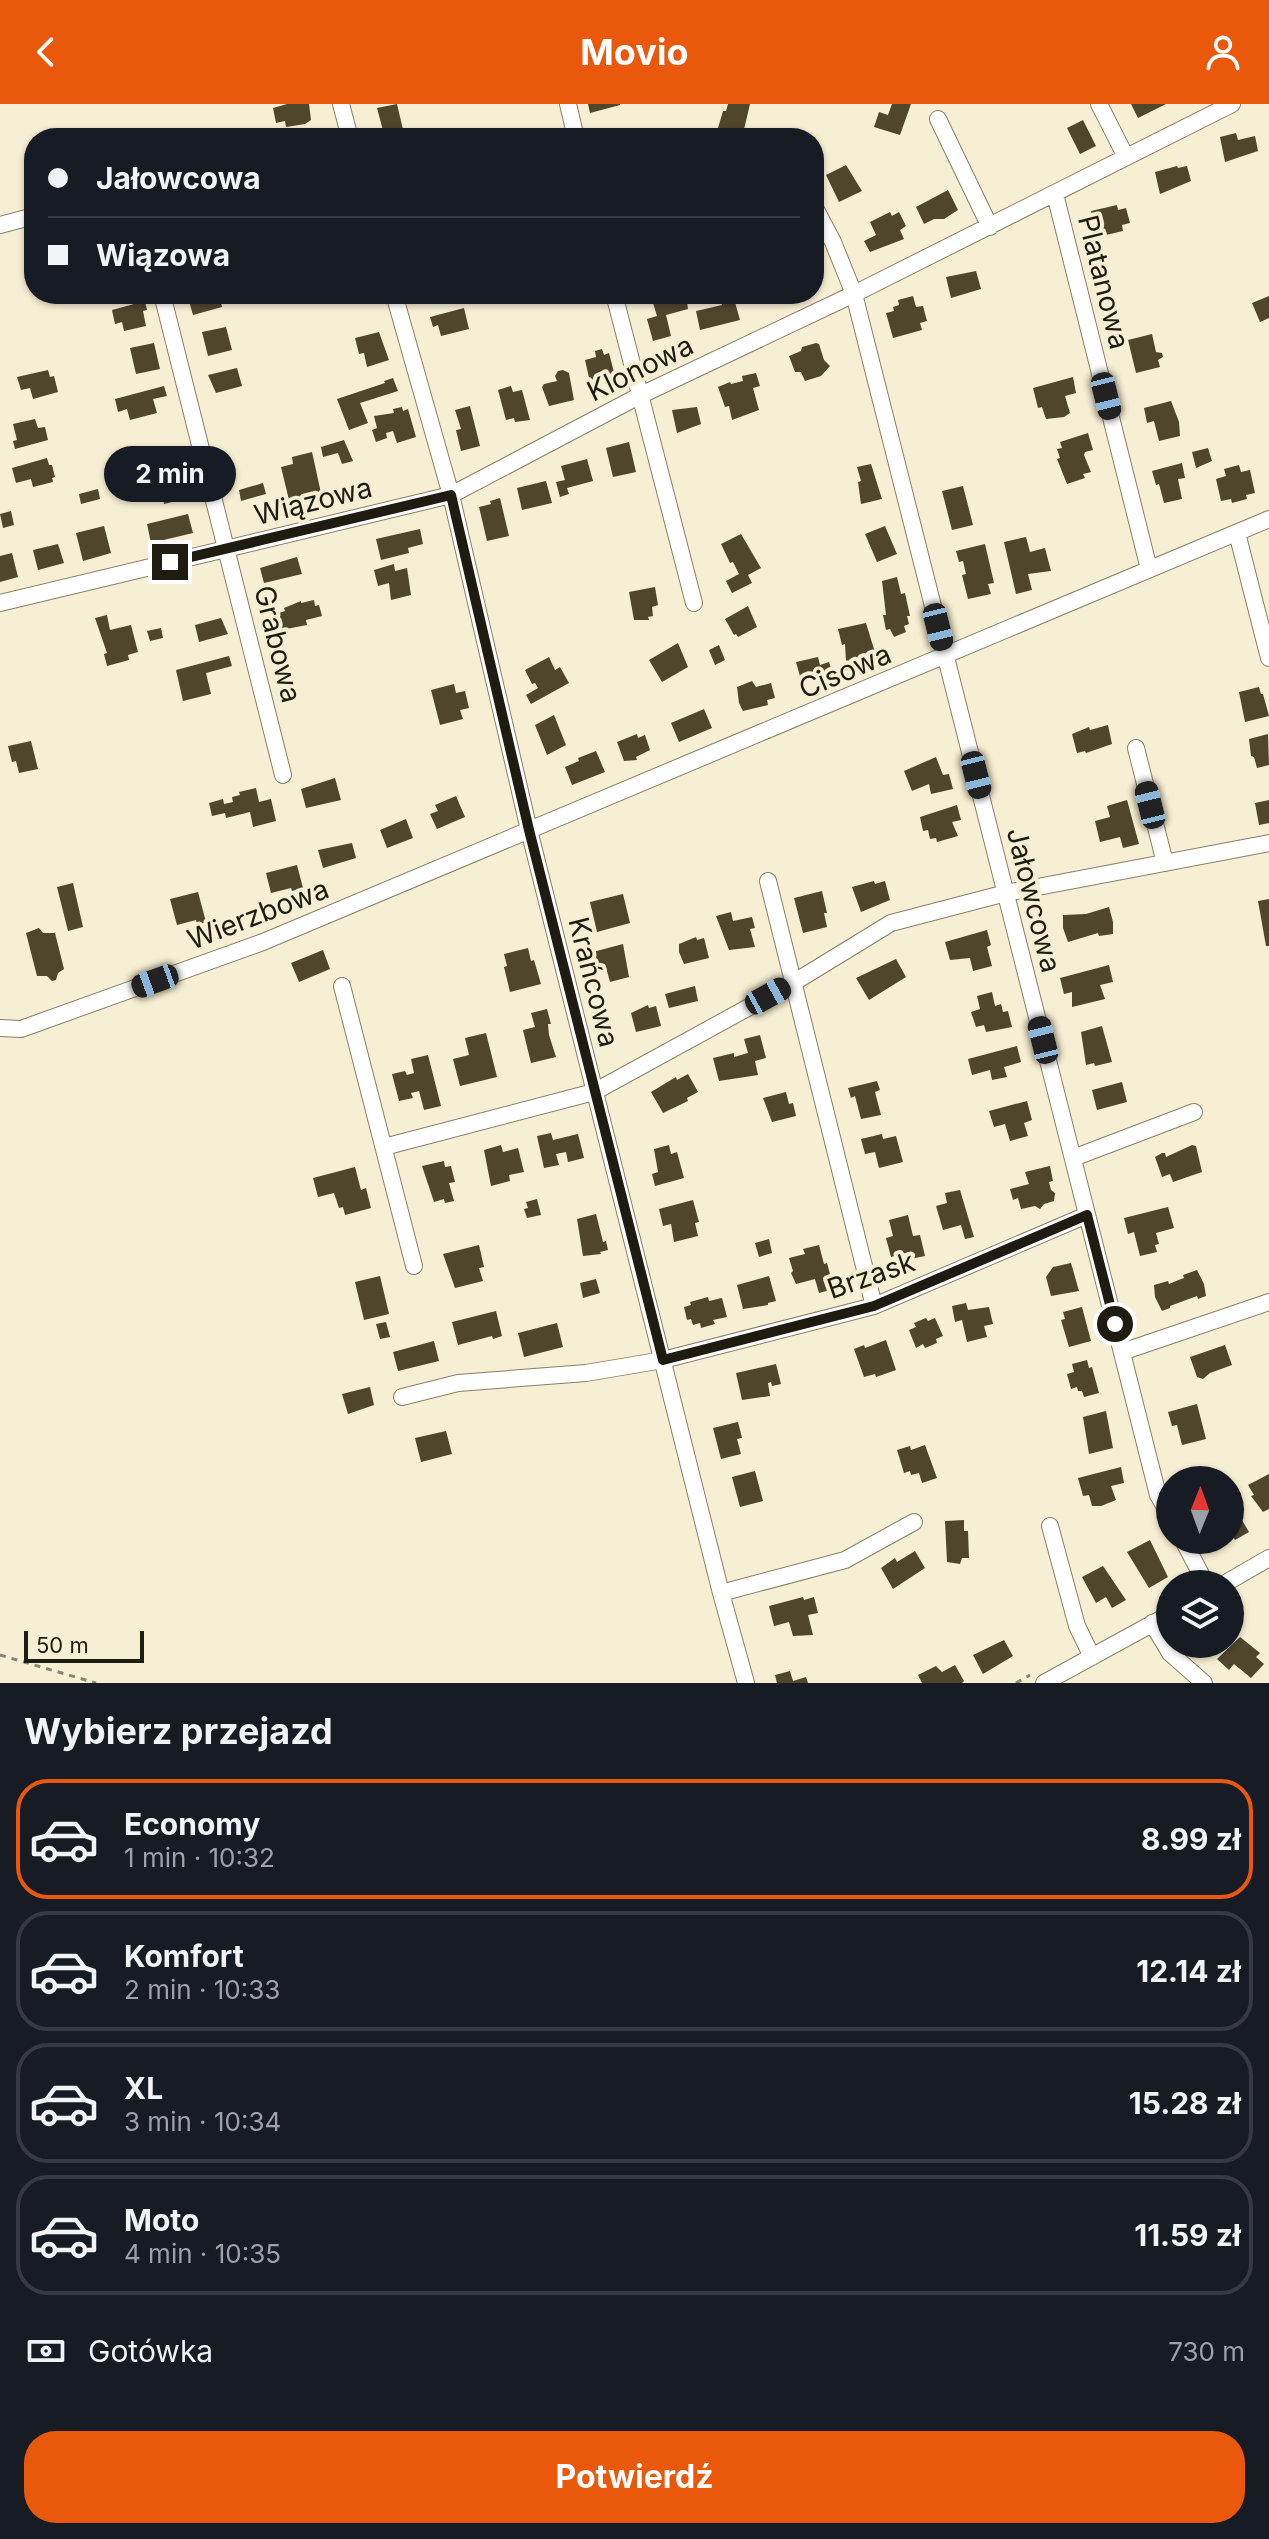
<!DOCTYPE html>
<html lang="pl">
<meta charset="utf-8">
<style>
body{margin:0;font-family:Inter,sans-serif;background:#20242c;color:#f1f3f6;height:100vh;display:flex;flex-direction:column;font-size:30px;white-space:nowrap}
*{box-sizing:border-box;margin:0}
p{font-size:26px;color:#9ea1a6}
.icon{flex:none;width:44px;height:44px;fill:none;stroke:currentColor;stroke-width:2;stroke-linecap:round;stroke-linejoin:round}
.map{position:relative;height:1579px;overflow:hidden}
.side{display:flex;flex-direction:column;background:#171b24;flex:1}
.side>*{flex:none}
.top-card{position:absolute;left:24px;top:24px;width:800px;height:176px;border-radius:32px;box-shadow:0 2px 6px #0004;display:grid;align-content:center;height:176px;padding:0 24px;background:#171b24}
.needle{width:52px;rotate:1deg}
.tools{position:absolute;left:1156px;top:1362px;display:grid;gap:16px}
.tools a{display:grid;place-items:center;width:88px;height:88px;border-radius:50%;background:#171b24;box-shadow:0 2px 6px #0004;font-size:40px}
.scale{position:absolute;left:24px;bottom:20px;width:120px;box-sizing:border-box;padding-left:8px;border:4px solid #1e1b11;border-top:0;font-size:22px;line-height:28px;white-space:nowrap;color:#1e1b11;-webkit-text-stroke:6px #f7efd3;paint-order:stroke}
.end{position:absolute;width:36px;height:36px;margin:-18px;border:10px solid #1e1b11;background:#fff;box-shadow:0 0 0 4px #fff}
.from{border-radius:50%}
.bubble{position:absolute;height:56px;border-radius:28px;background:#171b24;box-shadow:0 2px 6px #0004;font-size:26px;font-weight:700;line-height:56px;text-align:center}
.car{position:absolute;width:24px;height:48px;margin:-24px -12px;border-radius:10px;box-shadow:0 0 6px 2px #0007;background:linear-gradient(#222 24%,#8ab4d8 0 40%,#222 0 76%,#8ab4d8 0 86%,#222 0)}
.top-card b{display:flex;align-items:center;gap:28px;height:76px;font-size:30px}
.top-card b+b{border-top:2px solid #363941}
.top-card i{width:20px;height:20px;background:#f1f3f6}
ul{padding:0;list-style:none}
li{display:flex;align-items:center;gap:24px;height:120px;margin:0 16px 12px;padding:0 8px;border:4px solid #363941;border-radius:32px}
li div{flex:1}
li b{display:block;font-size:30px}
li em{font-style:normal;font-weight:700}
li.active{border-color:#ea580c}
li>.icon{width:72px;height:72px;stroke-width:1.5}
h2{padding:0 24px;font-size:36px;line-height:96px}
.pay{display:flex;align-items:center;gap:20px;height:88px;padding:0 24px;font-size:30px}
.pay p{margin-inline-start:auto}
.primary-button{display:flex;gap:16px;margin-top:auto;padding:16px 24px}
.primary-button a{flex:1;height:92px;border-radius:32px;background:#ea580c;color:#fff;font-size:32px;font-weight:700;line-height:92px;text-align:center}
header{display:flex;justify-content:space-between;align-items:center;height:104px;padding:0 24px;background:#ea580c;color:#fff;font-size:36px;font-weight:700}
.map>svg:first-child{display:block}
.building{fill:#4f462c}
.lines{fill:none;stroke-linecap:round;stroke-linejoin:round}
.minor-casing{stroke:#877f67;stroke-width:18}
.path{stroke:#8a8572;stroke-width:3;stroke-dasharray:6 6;stroke-linecap:butt}
.minor{stroke:#fff;stroke-width:16}
.route{stroke:#1e1b11;stroke-width:10}
.labels{text-anchor:middle;stroke-width:8;stroke-linejoin:round;paint-order:stroke}
.street-label{font-size:28px;fill:#1e1b11;stroke:#f7efd3}
</style>
<header><svg class="icon" aria-label="back" viewBox="0 0 24 24"><path d="M15 5l-7 7 7 7"/></svg>Movio<svg class="icon" aria-label="person" viewBox="0 0 24 24"><circle cx="12" cy="8" r="4"/><path d="M4 21q1-7 8-7t8 7"/></svg></header>
<div class="map">
<svg width="1269" height="1579" viewBox="0 0 1269 1579">
<rect width="100%" height="100%" fill="#f7efd3"/>
<path class="building" d="M287 0H309L311 16 305 20 286 23 285 17 276 19 273 4Z
M397 0 404 30 385 34 377 4Z
M588 0H620V1L590 9Z
M728 0H750L742 34H719L721 25 718 24 723 7H726Z
M892 0H911L900 31 874 23 879 8 888 11Z
M1131 0H1166L1138 14Z
M1083 16 1096 42 1080 50 1067 24Z
M1236 29 1238 36 1255 32 1258 47 1225 58 1220 33Z
M846 61 862 87 839 98 826 71Z
M1177 62 1178 64 1187 62 1191 77 1160 90 1155 68Z
M948 86 958 106 944 115H934L924 120 916 103Z
M1117 101 1118 106 1126 104 1130 119 1122 121 1123 127 1097 133 1091 107Z
M890 108 892 112 899 108 906 122 900 126 904 135 870 148 864 137 876 131 870 118Z
M976 167 981 185 951 194 946 173Z
M187 190H219L222 203 193 211Z
M686 190 688 205 666 211 671 232 653 237 647 215 657 212 653 199Z
M733 191 740 216 700 226 696 207 722 201 720 194Z
M913 192 916 203 923 202 927 217 920 219 922 226 893 234 886 209 894 207 893 203 899 201 898 196Z
M1269 192V214L1260 218 1252 199Z
M145 197 147 206 143 207 146 222 124 227 122 218 115 220 112 206Z
M464 204 469 225 441 232 438 221 433 223 430 213Z
M226 223 232 246 208 252 202 228Z
M379 228 389 256 367 263 364 249 359 250 355 234Z
M1152 230 1156 248 1162 249 1163 253 1158 256 1160 263 1136 269 1128 236Z
M154 239 160 265 136 270 130 244Z
M816 239 819 240 824 256 830 262 821 272 805 277 801 268H795L789 252 801 247 802 243Z
M602 245 604 251 609 249 615 272 590 278 585 256 596 253 595 247Z
M237 264 242 282 216 289 208 271Z
M48 266 50 273 54 272 58 288 33 295 30 284 21 286 17 273Z
M563 266 569 269 574 296 549 302 542 283 544 280 557 277 555 272 558 267Z
M756 269 760 282 753 284 759 306 732 316 729 302 725 303 718 283 730 278 731 280 743 277 742 272Z
M1073 273 1076 289 1065 292 1070 309 1064 313 1046 315 1042 303 1038 304 1033 284Z
M393 274 398 287 360 299 368 319 349 326 337 295 385 279 384 277Z
M164 282 167 292 153 295 157 309 130 316 127 305 118 308 115 295Z
M511 282 513 288 522 286 530 316 515 318 514 314 506 316 498 286Z
M1171 297 1179 318 1180 332 1159 337 1154 317 1147 319 1144 304Z
M470 302 480 342 461 347 456 326 461 325 455 306Z
M402 303 403 307 408 305 416 333 397 339 393 327 386 329 387 334 376 338 372 326 377 324 374 312 394 309 393 305Z
M697 303 701 320 677 329 672 306Z
M35 315 38 324 45 323 48 336 15 345 13 337 17 336 13 320Z
M1088 329 1093 346 1085 348 1084 351 1091 368 1083 370 1085 374 1067 380 1057 355 1060 354 1057 345 1062 344 1060 338Z
M344 336 353 357 342 360 338 349 323 353 321 343Z
M629 338 636 368 613 373 606 344Z
M1208 344 1212 357 1196 364 1192 348Z
M166 347 172 369 177 368 184 395 164 400 163 393 156 395 151 375 156 373 150 351Z
M312 348 321 389 289 396 281 363 293 360 292 353Z
M47 354 49 361H52L55 373 52 374 53 378 33 383 31 375 16 379 12 364Z
M587 355 593 377 567 384 569 390 560 393 556 378 565 376 561 362Z
M1182 359 1185 374 1178 375 1182 395 1164 399 1159 380 1156 381 1152 367Z
M871 360 882 395 861 400 858 378 861 377 857 363Z
M1239 361 1241 368 1250 366 1255 389 1246 391 1247 395 1232 399 1231 395 1221 397 1216 375 1226 372 1224 365Z
M546 377 552 399 522 406 517 384Z
M263 379 266 390 241 397 239 386Z
M963 382 973 421 952 426 942 387Z
M98 385 100 395 81 400 79 390Z
M500 394 509 432 487 437 479 403 491 400 490 397Z
M11 407 14 421 3 424 0 410Z
M188 410 193 429 151 439 147 420Z
M104 422 111 449 83 457 76 429Z
M885 422 897 450 877 458 865 430Z
M420 425 423 440 408 444 409 449 381 456 376 435Z
M741 430 761 464 748 471 752 479 732 489 726 477 739 470 733 458 730 459 721 440Z
M1026 433 1030 448 1045 444 1051 467 1028 470 1032 486 1016 490 1004 438Z
M58 440 64 459 38 466 33 446Z
M985 440 994 479 988 480 991 490 968 495 962 471 966 470 963 457 959 458 956 447Z
M12 449 18 473 0 478V452Z
M297 453 302 470 264 479 260 464Z
M394 460 395 467 407 464 411 491 391 496 389 479 378 482 374 466Z
M897 473 901 490 905 489 910 512H907L909 520 904 522 906 528 894 533 890 525 886 526 883 511H886L882 477Z
M655 483 658 501 652 503 653 512 648 513 649 516H634L629 488Z
M314 496 315 502 319 501 322 512 306 516 307 521 276 527 273 517 280 515 279 509 285 507 284 504 301 497V499Z
M748 502 757 523 738 533 736 530 734 531 725 515Z
M107 511 110 526 131 521 138 548 128 551 129 556 107 562 104 550 107 549 95 514Z
M221 514 228 530 199 538 195 521Z
M866 519 878 558 866 561 864 554 851 560 846 557 845 540 842 541 838 525Z
M161 524 163 534 150 537 147 527Z
M678 539 688 563 662 578 649 556Z
M719 541 725 556 715 561 709 546Z
M229 552 232 562 206 569 211 590 183 597 176 566Z
M549 553 555 566 560 563 569 579 531 600 526 591 538 584 535 579 532 580 525 566Z
M818 553 820 561 829 558 834 573 824 576 822 571H820L821 576 815 578 814 573 801 576 796 558Z
M752 577 756 583 771 579 775 594 767 596 768 601 743 607 739 599 737 583Z
M454 580 456 589 465 587 469 604 460 606 463 615 440 621 431 586Z
M1259 583 1261 590H1263L1269 612 1245 618 1239 588Z
M704 605 712 624 679 638 671 619Z
M554 611 566 641 547 651 535 621Z
M1108 621 1112 640 1086 649 1085 647 1077 649 1072 630 1089 623 1090 626Z
M637 630 638 634 645 631 650 646 636 653 637 656 624 657 617 638Z
M1268 630 1269 661 1257 664 1254 653 1251 652 1249 635Z
M31 637 38 665 19 669 16 657 12 658 8 642Z
M596 647 605 668 572 681 565 663 579 657 578 654Z
M936 653 943 671 949 670 953 685 931 690 929 680 912 687 904 667Z
M335 674 341 696 306 704 301 685Z
M256 684 259 698 271 695 276 717 253 723 250 708 226 714 225 709 212 712 209 699 223 695 224 700 233 698 232 693 240 691 239 688Z
M456 692 465 713 437 725 430 710 438 707 435 701Z
M1127 696 1139 740 1123 744 1120 733 1100 738 1095 717 1110 713 1107 702Z
M1269 696V719L1259 721 1255 699Z
M957 701 961 716 952 718 958 732 937 738 936 734 930 735 928 726 923 727 920 713Z
M406 715 413 734 387 744 380 726Z
M352 739 356 754 323 764 318 746Z
M297 761 303 784 292 787 291 784 271 789 266 769Z
M874 777 875 780 885 777 890 796 861 808 852 783Z
M73 779 83 823 68 827 57 783Z
M822 787 827 809H824L827 823 803 829 794 794Z
M198 788 206 818 197 821 196 816 177 821 170 795Z
M623 790 630 819 597 828 590 798Z
M1269 795V842H1266L1258 797Z
M1109 803 1113 818V830L1099 832 1098 829 1068 838 1063 824V811L1086 810Z
M731 808 733 817 752 813 755 824 750 825 755 843 729 846 716 812Z
M39 824 43 829H55L64 865 58 869 56 876 52 877 47 872H37L26 829Z
M987 826 991 841 987 843 992 862 973 867 970 854 950 856 945 838Z
M696 833 697 836 704 834 709 854 684 860 679 848V840Z
M623 840 629 873 610 878 605 860 593 863 589 849Z
M528 844 531 857 534 856 541 880 510 888 504 863 507 862 504 850Z
M323 846 330 865 299 878 291 859Z
M896 855 906 873 869 896 856 874Z
M1109 861 1113 878 1100 881 1105 895 1072 903V888L1064 890 1060 874Z
M695 882 698 897 669 904 665 890Z
M992 888 995 902 1001 900 1003 908 1008 907 1012 923 986 928 984 921 976 923 971 908 980 905 977 892Z
M648 901 649 904 656 902 661 922 636 928 631 909Z
M547 905 551 920H548L549 931 556 953 531 959 523 926 535 923 531 909Z
M1102 922 1112 958 1095 962 1094 959 1086 961 1081 928Z
M486 929 497 973 460 982 453 955 469 951 465 934Z
M760 931 766 954 755 957 758 971 719 977 713 954 734 949V953L748 949 744 935Z
M1017 942 1021 958 1004 963 1007 973 992 976 990 966 972 971 968 955Z
M428 951 441 1002 424 1006 419 987 411 989 413 994 399 997 392 970 405 967 407 971 414 969 411 955Z
M688 970 698 988 687 994 688 997 663 1009 651 988 676 973 677 976Z
M877 977 880 986 875 988 881 1011 861 1015 855 992 851 994 848 984Z
M1122 978 1127 998 1097 1006 1092 986Z
M786 988 789 1000 793 999 796 1012 772 1018 763 994Z
M1027 997 1032 1016 1024 1019 1028 1032 1010 1037 1005 1020 994 1023 989 1007Z
M551 1029 553 1036 578 1030 584 1054 568 1058 566 1048 556 1050 559 1061 544 1064 537 1032Z
M882 1030 883 1035 896 1032 903 1058 879 1064 875 1048 865 1050 861 1035Z
M501 1041 503 1048 518 1044 524 1068 509 1071 510 1077 491 1082 484 1046Z
M669 1041 671 1050 677 1048 684 1074 655 1082 652 1070 658 1068 654 1045Z
M1192 1041 1196 1042 1202 1068 1173 1078 1170 1070 1162 1073 1155 1053 1162 1049H1165L1166 1053Z
M444 1057 445 1063 451 1062 455 1078 449 1079 454 1097 445 1099 444 1095 434 1098 422 1062Z
M1050 1062 1053 1077 1049 1078 1051 1086 1055 1089 1054 1097 1044 1100 1040 1105 1035 1102 1021 1105 1018 1094 1013 1096 1010 1085 1029 1080 1025 1068Z
M355 1063 361 1086 366 1084 371 1104 345 1111 343 1103 339 1104 334 1089 318 1093 313 1074Z
M960 1086 974 1133 965 1135 961 1121 943 1126 936 1102 947 1099 945 1089Z
M537 1095 541 1111 527 1114 524 1105 528 1104 526 1098Z
M693 1096 699 1118 695 1119 698 1132 674 1138 671 1120 663 1122 659 1105Z
M1168 1103 1174 1124 1156 1129 1159 1140 1155 1141 1157 1148 1140 1152 1134 1128 1128 1130 1124 1114Z
M596 1110 603 1138 606 1137 608 1146 600 1148 601 1150 583 1152 577 1115Z
M908 1111 913 1132 920 1131 925 1152 910 1155 909 1148 891 1153 886 1134 893 1132 889 1116Z
M769 1135 772 1149 759 1153 755 1139Z
M479 1141 484 1163 479 1164 483 1177 455 1184 443 1150Z
M819 1141 824 1160 827 1159 834 1185 819 1189 815 1175 796 1180 791 1169 793 1167 789 1154 805 1150 803 1145Z
M1071 1159 1079 1187 1051 1192 1046 1173 1053 1163Z
M1197 1166 1204 1180 1206 1192 1198 1195 1197 1192 1170 1202V1204L1162 1207 1155 1193 1154 1181 1168 1177 1169 1180 1176 1177 1184 1174 1183 1171Z
M380 1172 389 1210 364 1216 355 1178Z
M769 1172 776 1197 768 1199V1201L743 1205 737 1181Z
M596 1175 600 1189 583 1194 580 1179Z
M708 1193 709 1197 722 1194 727 1213 713 1216 715 1220 701 1224 700 1219 693 1221 691 1215 687 1216 684 1203 691 1201 690 1198Z
M966 1199 968 1206 989 1203 993 1220 984 1222 987 1233 967 1238 962 1216 955 1218 952 1202Z
M1082 1203 1091 1237 1069 1243 1061 1216 1065 1215 1063 1208Z
M496 1207 502 1232 493 1235 492 1232 458 1241 452 1218Z
M926 1214 928 1217 935 1214 943 1232 936 1235 937 1239 925 1244 923 1240 916 1244 909 1226 916 1223 914 1219Z
M386 1218 390 1233 380 1235 376 1220Z
M557 1219 563 1243 524 1253 518 1229Z
M886 1236 896 1266 876 1273 875 1270 864 1273 854 1245 864 1241 865 1244Z
M434 1237 439 1257 398 1267 393 1248Z
M1225 1241 1232 1261 1210 1269 1203 1275 1197 1273 1190 1253Z
M1087 1256 1089 1264 1092 1263 1099 1289 1084 1293 1082 1287H1078L1077 1283 1071 1285 1067 1270 1074 1268 1072 1260Z
M776 1260 781 1280 772 1282 771 1278 768 1279 770 1292 742 1296 736 1269Z
M370 1283 374 1301 348 1310 342 1290Z
M1197 1300 1206 1335 1182 1341 1177 1321 1172 1322 1168 1308Z
M1106 1307 1113 1344 1089 1350 1083 1313Z
M738 1318 742 1334 737 1335 741 1350 721 1355 713 1324Z
M446 1327 452 1350 421 1358 415 1334Z
M925 1341 937 1374 922 1379 919 1369 911 1371 910 1367 904 1369 897 1346 910 1342 911 1346Z
M1121 1363 1124 1379 1111 1382 1116 1396 1101 1402H1092L1089 1391 1083 1392 1078 1374Z
M755 1367 763 1397 740 1403 732 1373Z
M1269 1370V1405L1263 1408 1251 1392 1254 1391 1248 1381Z
M1230 1400 1233 1405 1235 1404 1249 1428 1235 1436 1230 1426Z
M964 1416V1427H968L969 1454H962L960 1460 947 1458 945 1417Z
M1150 1436 1168 1473 1149 1484 1127 1448Z
M915 1447 925 1464 893 1485 881 1464 895 1454 897 1458Z
M1103 1462 1126 1496 1112 1504 1106 1493 1096 1499 1082 1473Z
M803 1493 804 1496 814 1493 818 1509 808 1511 813 1531 793 1532 789 1518 774 1522 769 1502Z
M1240 1533 1260 1549 1256 1553 1264 1560 1251 1574 1234 1560 1229 1566 1217 1555Z
M1004 1536 1013 1552 983 1570 973 1551Z
M955 1561 964 1577 962 1579H922L918 1571 936 1562 942 1568Z
M790 1567 793 1577 806 1573 808 1579H777L775 1571Z"/>
<g class="lines">
<g class="minor-casing">
<path id="minor" d="M341 0 350 34
M568 0 576 34
M1099 0 1126 53
M938 15 990 123
M1055 90 1149 465
M814 102 833 138 854 190 1158 1391 1170 1412
M0 121 34 112
M162 190 283 671
M394 190 451 391 529 726 721 1489 746 1579
M614 190 694 499
M1237 429 1269 554
M0 499 451 391 639 292 854 190 1232 0
M1136 644 1165 759
M768 777 874 1202
M342 882 414 1162
M0 924 21 925 263 838 1269 415
M384 1043 594 988 793 879 891 819 1006 789 1269 739
M1073 1054 1194 1008
M1122 1248 1269 1198
M402 1293 458 1279 586 1269 663 1256 874 1202 1087 1111
M1050 1422 1077 1522 1092 1553
M1183 1436 1206 1480
M1224 1480 1269 1454
M721 1489 845 1456 914 1418
M1152 1519 1170 1549 1204 1579
M1044 1579 1170 1510"/>
</g>
<path class="path" d="M0 1551 96 1579
M1016 1579 1030 1571"/>
<use href="#minor" class="minor"/>
</g>
<g class="lines">
<path class="route" d="M170 458 451 391 529 726 663 1256 874 1202 1087 1111 1115 1220"/>
</g>
<g class="labels">
<g class="street-label">
<text transform="translate(1104 178) rotate(76)" y="10">Platanowa</text>
<text transform="translate(640 264) rotate(-26)" y="10">Klonowa</text>
<text transform="translate(313 397) rotate(-14)" y="10">Wiązowa</text>
<text transform="translate(278 540) rotate(76)" y="10">Grabowa</text>
<text transform="translate(845 567) rotate(-23)" y="10">Cisowa</text>
<text transform="translate(1034 796) rotate(76)" y="10">Jałowcowa</text>
<text transform="translate(258 810) rotate(-21)" y="10">Wierzbowa</text>
<text transform="translate(594 878) rotate(76)" y="10">Krańcowa</text>
<text transform="translate(871 1171) rotate(-19)" y="10">Brzask</text>
</g>
</g>
</svg>
<div class="tools">
<a><svg class="needle" viewBox="-14 -14 28 28"><path d="M0-13l5 13h-10z" fill="#e53935"/><path d="M0 13l5-13h-10z" fill="#9ea1a6"/></svg></a>
<a><svg class="icon" aria-label="layers" viewBox="0 0 24 24"><path d="M12 4l9 5-9 5-9-5zM3 14l9 5 9-5"/></svg></a>
</div>
<div class="scale">50 m</div>
<i class="end from" style="left:1115px;top:1220px"></i>
<i class="end" style="left:170px;top:458px"></i>
<div class="bubble" style="left:104px;top:342px;width:132px">2 min</div>
<i class="car" style="left:1106px;top:292px;rotate:166deg"></i>
<i class="car" style="left:938px;top:523px;rotate:166deg"></i>
<i class="car" style="left:976px;top:671px;rotate:166deg"></i>
<i class="car" style="left:1150px;top:701px;rotate:346deg"></i>
<i class="car" style="left:155px;top:877px;rotate:250deg"></i>
<i class="car" style="left:768px;top:892px;rotate:61deg"></i>
<i class="car" style="left:1043px;top:936px;rotate:346deg"></i>
<div class="top-card">
<b><i class="from"></i>Jałowcowa</b>
<b><i></i>Wiązowa</b>
</div>
</div>
<section class="side">
<h2>Wybierz przejazd</h2>
<ul>
<li class="active"><svg class="icon" aria-label="car" viewBox="0 0 24 24"><path d="M5 17H2v-5l4-1 3-4h7l3 4 3 1v5h-3M9 17h6M6 11h13"/><circle cx="7" cy="17" r="2"/><circle cx="17" cy="17" r="2"/></svg><div><b>Economy</b><p>1 min · 10:32</p></div><em>8.99 zł</em></li>
<li><svg class="icon" aria-label="car" viewBox="0 0 24 24"><path d="M5 17H2v-5l4-1 3-4h7l3 4 3 1v5h-3M9 17h6M6 11h13"/><circle cx="7" cy="17" r="2"/><circle cx="17" cy="17" r="2"/></svg><div><b>Komfort</b><p>2 min · 10:33</p></div><em>12.14 zł</em></li>
<li><svg class="icon" aria-label="car" viewBox="0 0 24 24"><path d="M5 17H2v-5l4-1 3-4h7l3 4 3 1v5h-3M9 17h6M6 11h13"/><circle cx="7" cy="17" r="2"/><circle cx="17" cy="17" r="2"/></svg><div><b>XL</b><p>3 min · 10:34</p></div><em>15.28 zł</em></li>
<li><svg class="icon" aria-label="car" viewBox="0 0 24 24"><path d="M5 17H2v-5l4-1 3-4h7l3 4 3 1v5h-3M9 17h6M6 11h13"/><circle cx="7" cy="17" r="2"/><circle cx="17" cy="17" r="2"/></svg><div><b>Moto</b><p>4 min · 10:35</p></div><em>11.59 zł</em></li>
</ul>
<div class="pay"><svg class="icon" aria-label="cash" viewBox="0 0 24 24"><path d="M3 7h18v10H3z"/><circle cx="12" cy="12" r="2"/></svg>Gotówka<p>730 m</p></div>
<div class="primary-button"><a>Potwierdź</a></div>
</section>
